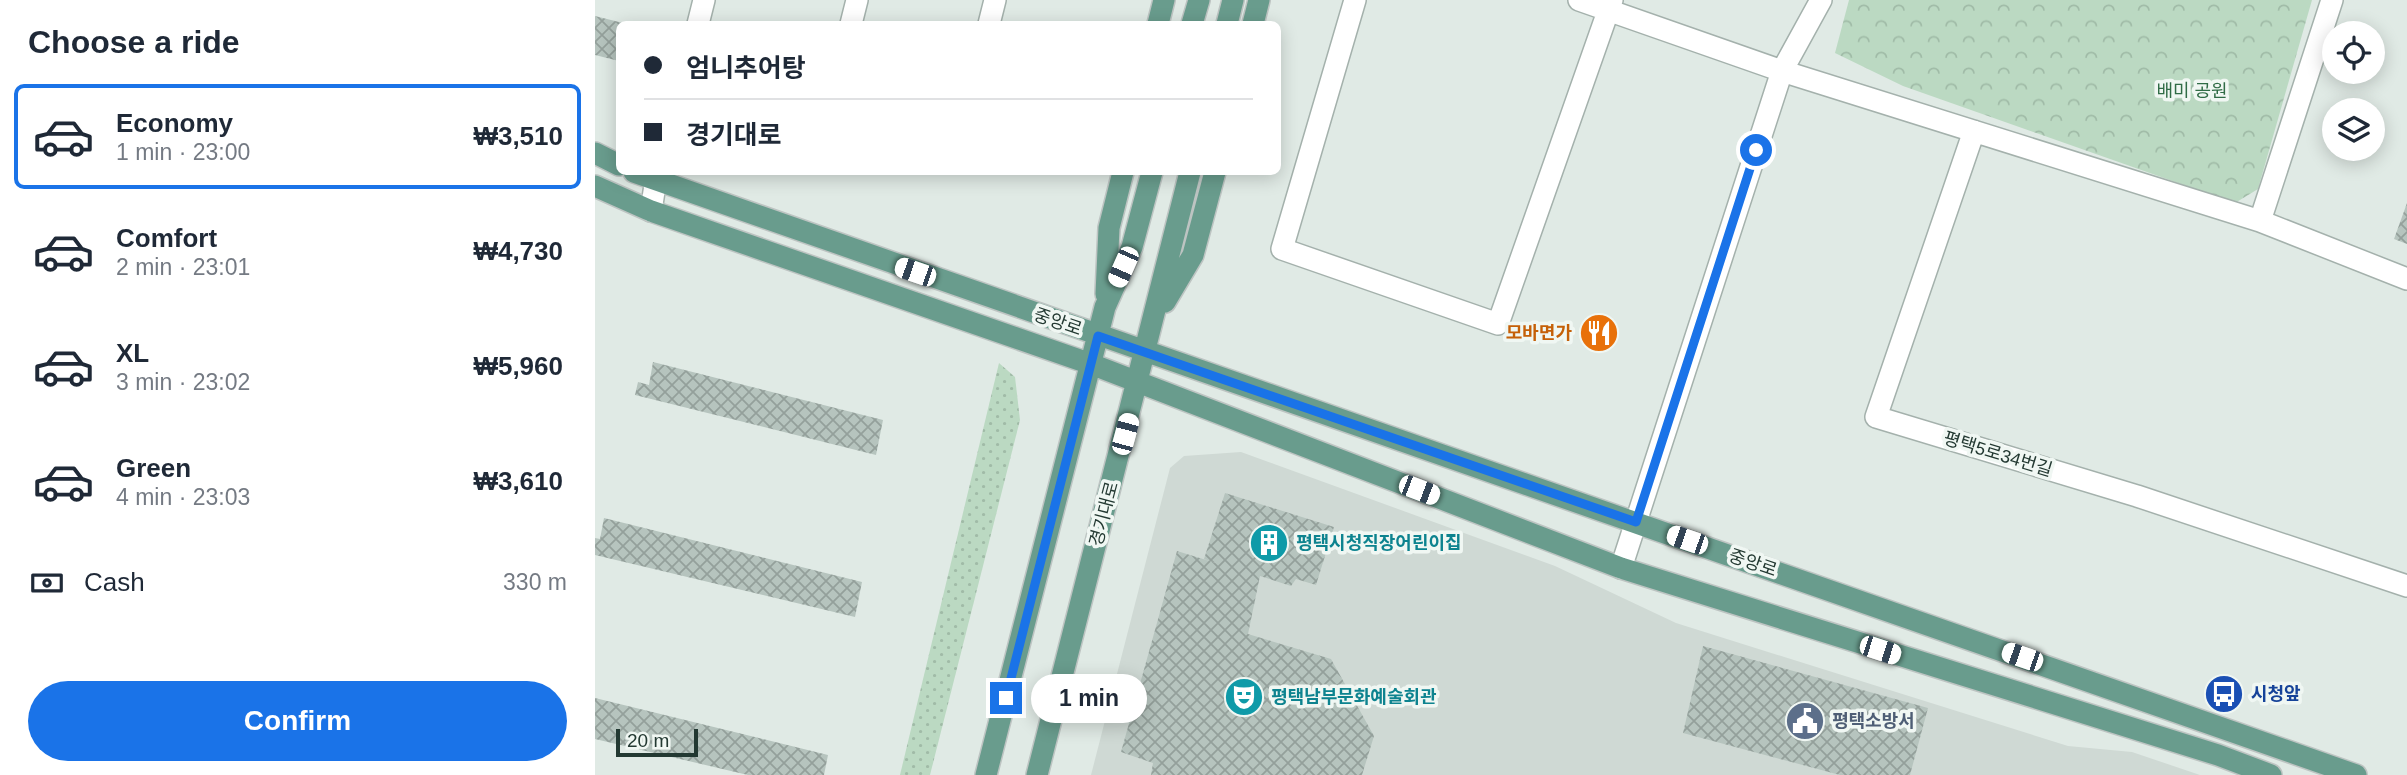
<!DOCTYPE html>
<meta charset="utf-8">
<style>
body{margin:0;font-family:Helvetica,"Noto Sans KR",sans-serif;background:#f6f6f7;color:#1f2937;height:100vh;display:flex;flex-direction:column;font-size:26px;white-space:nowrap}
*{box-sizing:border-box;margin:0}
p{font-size:23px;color:#747a83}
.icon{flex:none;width:38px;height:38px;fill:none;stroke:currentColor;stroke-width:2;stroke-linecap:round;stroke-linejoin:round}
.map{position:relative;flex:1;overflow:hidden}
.sheet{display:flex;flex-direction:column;background:#fff;width:595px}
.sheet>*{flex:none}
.top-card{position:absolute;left:21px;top:21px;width:665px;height:154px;border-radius:10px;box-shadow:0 4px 18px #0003;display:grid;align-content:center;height:154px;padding:0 28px;background:#fff}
.tools{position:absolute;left:1727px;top:21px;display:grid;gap:14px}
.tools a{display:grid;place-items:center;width:63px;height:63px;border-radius:50%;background:#fff;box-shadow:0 4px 18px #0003;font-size:35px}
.scale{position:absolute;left:21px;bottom:18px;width:82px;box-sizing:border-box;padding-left:7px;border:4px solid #233932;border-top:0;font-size:19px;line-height:24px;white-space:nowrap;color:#233932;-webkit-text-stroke:5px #f0f7f3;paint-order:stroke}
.end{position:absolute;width:32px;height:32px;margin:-16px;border:9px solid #1a73e8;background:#fff;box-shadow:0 0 0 4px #fff}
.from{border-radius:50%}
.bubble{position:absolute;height:49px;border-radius:24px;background:#fff;box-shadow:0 4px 18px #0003;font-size:23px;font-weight:700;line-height:49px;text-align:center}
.car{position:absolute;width:21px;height:42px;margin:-21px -10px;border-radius:9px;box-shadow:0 0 5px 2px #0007;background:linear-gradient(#fff 24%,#345 0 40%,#fff 0 76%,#345 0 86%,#fff 0)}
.top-card b{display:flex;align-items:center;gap:24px;height:66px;font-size:26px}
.top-card b+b{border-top:2px solid #e0e1e3}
.top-card i{width:18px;height:18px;background:#1f2937}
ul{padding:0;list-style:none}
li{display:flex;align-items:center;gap:21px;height:105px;margin:0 14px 10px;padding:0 14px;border:4px solid transparent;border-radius:10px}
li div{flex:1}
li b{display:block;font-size:26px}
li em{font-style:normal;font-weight:700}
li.selected{border-color:#1a73e8}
li>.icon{width:63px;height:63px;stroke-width:1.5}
h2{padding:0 28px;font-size:32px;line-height:84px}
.pay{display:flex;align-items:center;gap:18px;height:77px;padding:0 28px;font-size:26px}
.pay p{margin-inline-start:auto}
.cta{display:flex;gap:14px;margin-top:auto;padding:14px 28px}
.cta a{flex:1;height:80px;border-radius:42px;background:#1a73e8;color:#fff;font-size:28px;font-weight:700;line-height:80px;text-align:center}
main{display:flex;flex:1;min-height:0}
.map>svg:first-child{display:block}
.built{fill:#cfd9d4}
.grass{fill:url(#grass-dots)}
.park{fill:url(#park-crowns)}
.building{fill:url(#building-cross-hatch)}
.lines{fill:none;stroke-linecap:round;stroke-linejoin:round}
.minor-casing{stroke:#a4b1ac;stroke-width:24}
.major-casing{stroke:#bdc4c2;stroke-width:24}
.minor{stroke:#fff;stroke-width:21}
.major{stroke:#699c8d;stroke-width:21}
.route{stroke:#1a73e8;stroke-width:9}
.labels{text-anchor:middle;stroke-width:7;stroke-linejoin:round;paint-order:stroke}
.park-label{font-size:18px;fill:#306c46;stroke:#f0f7f3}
.street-label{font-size:18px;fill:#233932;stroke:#f0f7f3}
.food-label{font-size:18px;font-weight:bold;fill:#c56008;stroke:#f0f7f3;text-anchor:end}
.culture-label{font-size:18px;font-weight:bold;fill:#0d838f;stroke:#f0f7f3;text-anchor:start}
.transit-label{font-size:18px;font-weight:bold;fill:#164399;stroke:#f0f7f3;text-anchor:start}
.service-label{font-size:18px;font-weight:bold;fill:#4e5e75;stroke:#f0f7f3;text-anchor:start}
</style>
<main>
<section class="sheet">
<h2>Choose a ride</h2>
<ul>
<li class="selected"><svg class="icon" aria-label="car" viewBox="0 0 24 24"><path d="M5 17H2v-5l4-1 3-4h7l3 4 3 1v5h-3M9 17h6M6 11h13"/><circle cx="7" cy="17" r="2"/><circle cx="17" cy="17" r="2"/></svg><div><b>Economy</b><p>1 min · 23:00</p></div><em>₩3,510</em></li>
<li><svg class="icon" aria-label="car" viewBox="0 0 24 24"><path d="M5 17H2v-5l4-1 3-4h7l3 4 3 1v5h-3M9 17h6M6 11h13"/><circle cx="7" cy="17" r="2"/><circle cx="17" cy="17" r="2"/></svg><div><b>Comfort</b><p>2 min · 23:01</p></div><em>₩4,730</em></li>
<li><svg class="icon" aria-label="car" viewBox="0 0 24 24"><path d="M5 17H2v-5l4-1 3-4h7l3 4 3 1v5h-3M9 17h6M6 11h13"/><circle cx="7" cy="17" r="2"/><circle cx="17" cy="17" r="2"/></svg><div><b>XL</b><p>3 min · 23:02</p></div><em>₩5,960</em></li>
<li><svg class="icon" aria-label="car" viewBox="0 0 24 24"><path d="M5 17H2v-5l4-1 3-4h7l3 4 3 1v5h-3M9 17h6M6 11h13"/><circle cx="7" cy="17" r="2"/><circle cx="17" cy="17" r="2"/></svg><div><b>Green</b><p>4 min · 23:03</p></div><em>₩3,610</em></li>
</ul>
<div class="pay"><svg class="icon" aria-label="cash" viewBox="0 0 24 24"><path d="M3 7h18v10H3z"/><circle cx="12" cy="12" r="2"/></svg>Cash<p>330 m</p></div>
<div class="cta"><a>Confirm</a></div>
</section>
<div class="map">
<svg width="1812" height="775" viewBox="0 0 1812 775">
<defs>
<pattern id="grass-dots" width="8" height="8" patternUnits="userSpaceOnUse" patternTransform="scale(1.75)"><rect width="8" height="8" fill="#bbd9c2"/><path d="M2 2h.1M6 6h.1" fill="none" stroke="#a0bba7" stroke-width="1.8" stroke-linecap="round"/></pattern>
<pattern id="park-crowns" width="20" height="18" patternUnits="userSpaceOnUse" patternTransform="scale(1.75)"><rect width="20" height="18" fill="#bbd9c2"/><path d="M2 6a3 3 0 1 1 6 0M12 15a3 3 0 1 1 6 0" fill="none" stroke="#a0bba7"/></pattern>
<pattern id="building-cross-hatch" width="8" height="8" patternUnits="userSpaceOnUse" patternTransform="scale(1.75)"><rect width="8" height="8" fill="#b6c4be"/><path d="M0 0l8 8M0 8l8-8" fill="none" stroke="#94a09b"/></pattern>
</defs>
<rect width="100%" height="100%" fill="#e0eae5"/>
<path class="built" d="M646 452 960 566 1081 623 1473 746 1537 752 1605 775H496L575 468 589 456Z"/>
<path class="grass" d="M404 363 420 377 425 420 335 775H305Z"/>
<path class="park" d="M1254 0H1717L1663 189 1640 203 1308 86 1240 53Z"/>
<path class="building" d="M0 16 32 24H24V61L0 55Z
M1812 203V244L1799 239Z
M58 362 288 420 281 455 40 395 43 382 54 385Z
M630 493 739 527 721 585 701 579 696 586 665 576 653 634 736 659 779 736 767 775H556L558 763 526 752 582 551 621 563 609 559Z
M9 518 267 582 260 617 0 555V538L5 539Z
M1108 646 1333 708 1315 775H1245L1088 733Z
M0 698 233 755 229 775H153L0 739Z"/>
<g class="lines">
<g class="minor-casing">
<path id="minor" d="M760 0 687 249 903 324 1017 0
M984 0 1187 71 1665 221 1812 279
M103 24 109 0
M256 24 262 0
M394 24 400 0
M1379 131 1281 417 1542 496 1812 586
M56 211 62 172
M1665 221 1737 0
M1026 568 1187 71 1226 0"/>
</g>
<g class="major-casing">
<path id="major" d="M563 24 569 0
M597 24 604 0
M632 24 638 0
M658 24 664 0
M0 153 24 165
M39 172 1761 775
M0 186 56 211 496 364 1026 568 1623 755 1676 775
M511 294 514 228 528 172
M570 302 598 255 620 172
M391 775 510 307 537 247 557 172
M442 775 595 172"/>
</g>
<use href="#minor" class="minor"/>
<use href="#major" class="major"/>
</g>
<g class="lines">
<path class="route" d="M411 698 503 336 1041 522 1161 150"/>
</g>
<defs>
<g id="restaurant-disc" transform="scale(2.0125)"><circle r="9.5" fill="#e8710a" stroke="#f0f7f3"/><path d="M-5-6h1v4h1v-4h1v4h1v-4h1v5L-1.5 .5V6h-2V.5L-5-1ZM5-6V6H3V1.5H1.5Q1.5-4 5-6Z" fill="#fff"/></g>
<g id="building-disc" transform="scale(2.0125)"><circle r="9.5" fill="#0f9aa8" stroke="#f0f7f3"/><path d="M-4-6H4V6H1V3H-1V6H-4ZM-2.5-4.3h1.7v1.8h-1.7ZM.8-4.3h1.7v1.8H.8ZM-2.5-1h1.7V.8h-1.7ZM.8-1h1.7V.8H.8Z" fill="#fff"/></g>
<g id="bus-disc" transform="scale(2.0125)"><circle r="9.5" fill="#1a4fb4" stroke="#f0f7f3"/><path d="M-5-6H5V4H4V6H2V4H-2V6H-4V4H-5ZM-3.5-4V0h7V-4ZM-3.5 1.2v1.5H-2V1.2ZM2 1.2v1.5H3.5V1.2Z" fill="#fff"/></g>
<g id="theatre-disc" transform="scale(2.0125)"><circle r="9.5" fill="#0f9aa8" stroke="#f0f7f3"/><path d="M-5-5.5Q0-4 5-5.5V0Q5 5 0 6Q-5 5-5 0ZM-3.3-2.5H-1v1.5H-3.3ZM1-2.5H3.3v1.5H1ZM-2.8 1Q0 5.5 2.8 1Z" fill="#fff"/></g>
<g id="civic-disc" transform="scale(2.0125)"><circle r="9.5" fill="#5c6f8a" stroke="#f0f7f3"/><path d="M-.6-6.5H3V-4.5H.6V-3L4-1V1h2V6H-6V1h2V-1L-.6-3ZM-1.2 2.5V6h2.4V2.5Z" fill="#fff"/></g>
</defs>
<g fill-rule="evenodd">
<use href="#restaurant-disc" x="1004" y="333"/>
<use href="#building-disc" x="674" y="543"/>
<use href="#bus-disc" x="1629" y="694"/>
<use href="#theatre-disc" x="649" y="697"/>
<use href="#civic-disc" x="1210" y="721"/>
</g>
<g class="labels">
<g class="park-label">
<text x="1597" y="97">배미 공원</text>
</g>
<g class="street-label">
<text transform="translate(463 322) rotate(19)" y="6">중앙로</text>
<text transform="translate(1403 454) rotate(17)" y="6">평택5로34번길</text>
<text transform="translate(509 514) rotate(-75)" y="6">경기대로</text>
<text transform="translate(1158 563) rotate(19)" y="6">중앙로</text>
</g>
<g class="food-label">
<text x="977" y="339">모바면가</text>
</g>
<g class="culture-label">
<text x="701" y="549">평택시청직장어린이집</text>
<text x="676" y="703">평택남부문화예술회관</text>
</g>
<g class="transit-label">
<text x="1656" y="700">시청앞</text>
</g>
<g class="service-label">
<text x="1237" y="727">평택소방서</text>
</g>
</g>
</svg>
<div class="tools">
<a><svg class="icon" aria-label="locate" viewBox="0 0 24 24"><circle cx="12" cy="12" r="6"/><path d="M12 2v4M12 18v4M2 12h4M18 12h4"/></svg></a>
<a><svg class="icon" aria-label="layers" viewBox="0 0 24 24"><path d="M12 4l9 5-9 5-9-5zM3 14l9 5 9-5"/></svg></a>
</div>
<div class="scale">20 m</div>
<i class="end from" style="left:1161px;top:150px"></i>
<i class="end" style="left:411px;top:698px"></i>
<div class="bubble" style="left:436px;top:674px;width:116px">1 min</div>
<i class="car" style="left:528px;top:267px;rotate:204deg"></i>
<i class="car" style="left:320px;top:272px;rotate:289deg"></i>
<i class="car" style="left:530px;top:434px;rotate:15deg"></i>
<i class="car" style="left:824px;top:490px;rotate:111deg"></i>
<i class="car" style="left:1092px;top:540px;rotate:289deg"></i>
<i class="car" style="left:1285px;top:650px;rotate:108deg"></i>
<i class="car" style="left:1427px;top:657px;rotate:289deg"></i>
<div class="top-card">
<b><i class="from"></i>엄니추어탕</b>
<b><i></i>경기대로</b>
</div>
</div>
</main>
